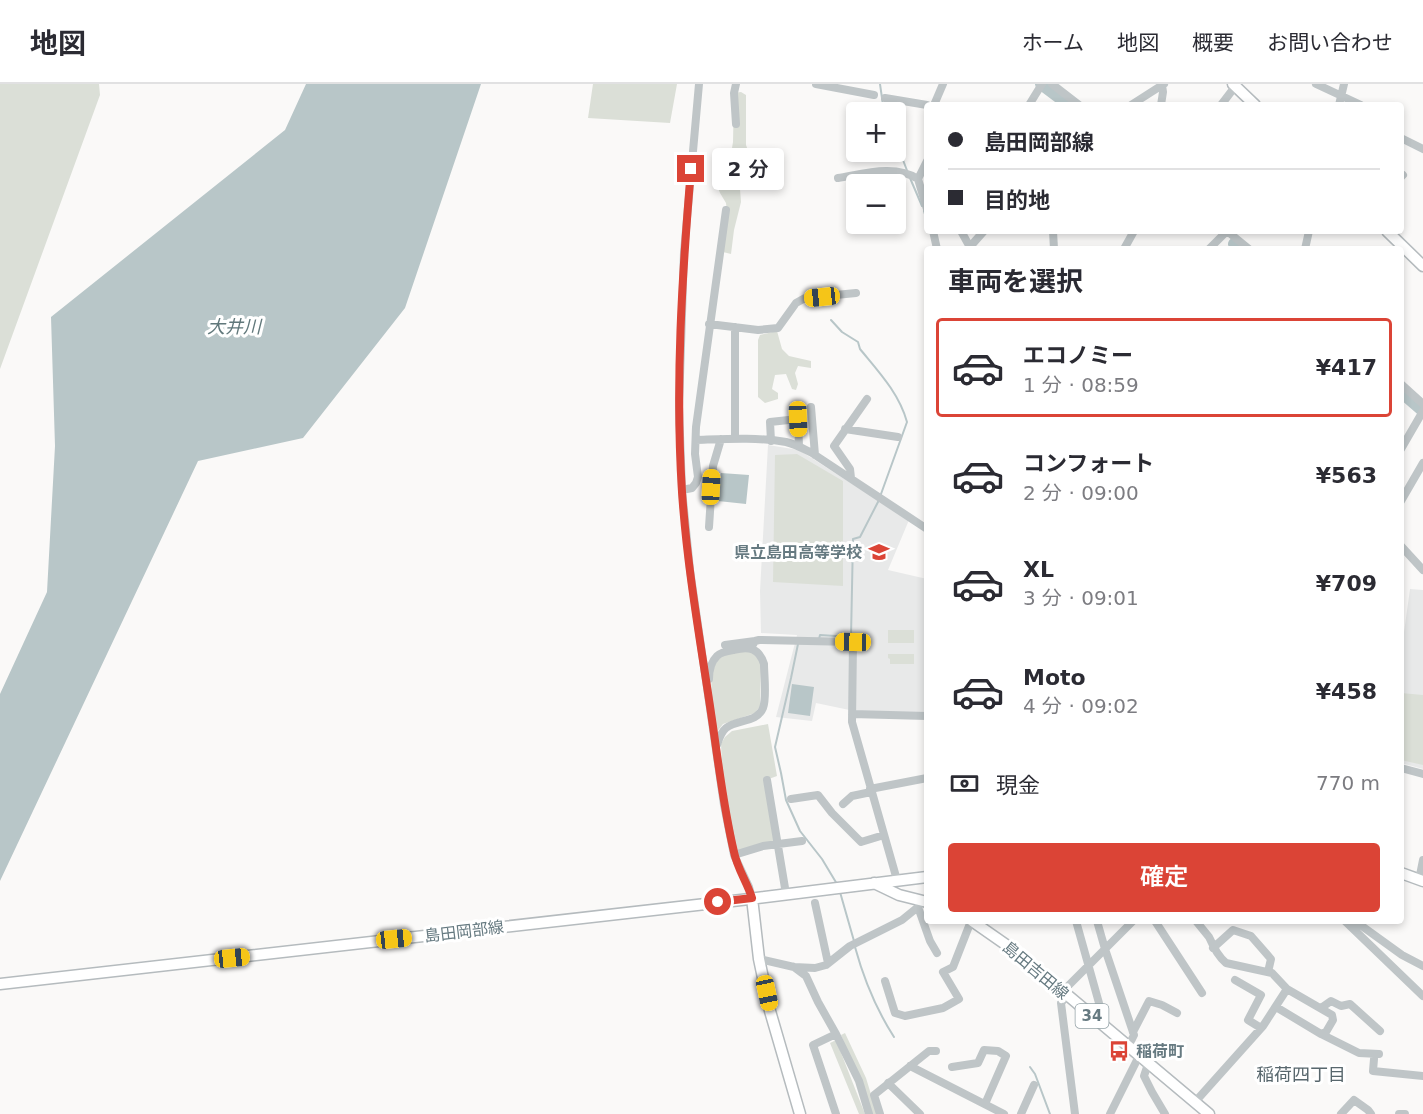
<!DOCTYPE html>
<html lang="ja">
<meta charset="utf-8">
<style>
body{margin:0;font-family:"DejaVu Sans","Noto Sans JP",sans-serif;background:#f2f2f3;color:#2b2b33;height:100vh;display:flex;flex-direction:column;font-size:22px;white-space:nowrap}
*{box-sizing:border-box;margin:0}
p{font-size:20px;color:#7c7c81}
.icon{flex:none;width:33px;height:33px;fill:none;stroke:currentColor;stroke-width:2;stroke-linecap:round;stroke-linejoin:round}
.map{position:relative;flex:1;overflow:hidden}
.side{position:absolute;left:924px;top:162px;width:480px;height:678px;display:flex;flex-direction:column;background:#fff;border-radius:6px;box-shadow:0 3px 9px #0003}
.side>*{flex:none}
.hud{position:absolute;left:924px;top:18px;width:480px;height:132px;border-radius:6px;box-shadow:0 3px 9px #0003;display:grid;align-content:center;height:132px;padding:0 24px;background:#fff}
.fabs{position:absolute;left:846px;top:18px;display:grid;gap:12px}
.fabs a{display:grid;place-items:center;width:60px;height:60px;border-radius:6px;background:#fff;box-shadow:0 3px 9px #0003;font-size:30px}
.end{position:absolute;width:27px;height:27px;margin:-14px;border:8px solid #db4436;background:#fff;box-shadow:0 0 0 3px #fff}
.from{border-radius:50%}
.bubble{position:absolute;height:42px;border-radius:6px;background:#fff;box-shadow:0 3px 9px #0003;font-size:20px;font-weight:600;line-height:42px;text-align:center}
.car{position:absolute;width:18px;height:36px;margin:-18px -9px;border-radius:8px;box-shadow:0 0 4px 2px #0007;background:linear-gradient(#f5c518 24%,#345 0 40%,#f5c518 0 76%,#345 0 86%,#f5c518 0)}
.hud b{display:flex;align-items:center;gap:21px;height:57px;font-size:22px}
.hud b+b{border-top:2px solid #e1e1e2}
.hud i{width:15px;height:15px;background:#2b2b33}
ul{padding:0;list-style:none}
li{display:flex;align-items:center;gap:18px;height:99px;margin:0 12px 9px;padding:0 12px;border:3px solid transparent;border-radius:6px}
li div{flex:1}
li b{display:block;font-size:22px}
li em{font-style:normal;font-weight:600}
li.current{border-color:#db4436}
li>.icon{width:54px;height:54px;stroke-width:1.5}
h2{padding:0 24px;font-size:27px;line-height:72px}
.pay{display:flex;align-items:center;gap:15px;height:66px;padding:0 24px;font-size:22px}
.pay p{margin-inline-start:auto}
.action{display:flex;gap:12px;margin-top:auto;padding:12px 24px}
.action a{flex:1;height:69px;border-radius:6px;background:#db4436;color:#fff;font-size:24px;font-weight:600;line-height:69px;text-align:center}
header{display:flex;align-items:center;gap:36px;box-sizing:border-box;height:84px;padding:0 30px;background:#fff;border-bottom:2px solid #e1e1e2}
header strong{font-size:28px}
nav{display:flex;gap:33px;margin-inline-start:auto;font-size:21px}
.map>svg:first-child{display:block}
.built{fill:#e8e9e9}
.green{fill:#dbdfd7}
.water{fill:#b8c6c8}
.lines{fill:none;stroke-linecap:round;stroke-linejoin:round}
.stream{stroke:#b8c6c8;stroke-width:2}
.river{stroke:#b8c6c8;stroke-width:12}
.major-casing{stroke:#b5bbbe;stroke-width:13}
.minor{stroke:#bfc5c7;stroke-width:8}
.major{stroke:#fff;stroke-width:10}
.route{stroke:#db4436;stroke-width:8}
.labels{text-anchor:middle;stroke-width:6;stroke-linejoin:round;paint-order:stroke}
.shield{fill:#fff;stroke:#94a2a7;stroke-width:1.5}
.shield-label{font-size:15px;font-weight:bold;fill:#667a81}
.poi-label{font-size:16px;font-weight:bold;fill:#667a81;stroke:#fff;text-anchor:end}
.street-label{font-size:16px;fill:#667a81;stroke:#fff}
.water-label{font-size:18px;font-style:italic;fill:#61787b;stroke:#fff}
.neighbourhood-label{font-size:18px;fill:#58676d;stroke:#fff}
</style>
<header>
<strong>地図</strong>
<nav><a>ホーム</a><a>地図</a><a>概要</a><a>お問い合わせ</a></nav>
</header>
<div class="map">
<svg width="1423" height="1030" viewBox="0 0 1423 1030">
<rect width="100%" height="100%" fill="#faf9f8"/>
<path class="built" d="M768 361 799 366 909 436 888 486 927 495V628H859L816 619 812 637 776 633 797 551 761 549 760 507Z
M1410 505 1423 506V685L1401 679V570Z"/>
<path class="green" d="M0 0H99L100 11 0 285Z
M593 0H677L670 39 588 34Z
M741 8 746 11V61L749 69 741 76 739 92 741 118 734 146 731 170 723 168 727 128 726 119 720 109 716 99 721 81 731 70 733 58 734 9Z
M777 247 782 265 789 272 811 277V284L798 282 795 289 798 300 796 306 792 305 786 290 775 291 772 305 778 309V315L765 319 758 313V256L760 251Z
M797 370 843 397V502L773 498 775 371Z
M888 546H914V559H888Z
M751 567 758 572 761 580 760 622 755 629 723 640 716 649C714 630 702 577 727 570 734 567 743 568 751 567Z
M888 570H914V580H890V575L888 574Z
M1401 609 1423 611V681L1401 676Z
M768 640 777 692 766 696 776 759 736 769 722 681 721 660 725 653 732 647Z
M845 949 866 994 877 1030H872L841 951Z
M836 956 865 1030H859L830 959Z"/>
<path class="water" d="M306 0H481L405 224 303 354 198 377 0 797V610L47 508 55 362 51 233 285 46Z
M721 389 749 391 746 420 718 417Z
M792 600 814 603 810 632 788 629Z"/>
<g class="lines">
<path class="stream" d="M880 0 884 28
M896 58 908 89
M910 94 922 122
M924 127 927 137
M831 236 842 248 858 258 860 265C878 287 899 309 907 338L881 410
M819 555 820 551 851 553 853 455 860 453 879 416
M798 560 791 594 775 663 781 689 786 716 800 747 822 775 837 800
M840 808 854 857
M855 863C864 896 876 925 894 953
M1030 983 1035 990 1050 1030"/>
<path class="river" d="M1041 0 1069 21
M1234 160 1241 165
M1401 308 1423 327"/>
<g class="major-casing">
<path id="major" d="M1233 0 1255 21
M1387 147 1423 182
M1401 789 1423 797
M874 799 899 811 927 818
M752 814 759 875 770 927 800 1030
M972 837 1015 867 1209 1030
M0 900 741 816 927 793"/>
</g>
<path class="minor" d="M699 0 684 168 679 323 682 406 690 486 724 721 734 771 749 803 752 814
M816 0 874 11
M1052 0 1079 21
M1316 0 1361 21
M885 14 927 21
M934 21 943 0
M1029 21 1042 0
M1131 21 1164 0
M1161 21 1163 8 1162 1
M1221 21 1237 0
M1339 21 1344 0
M736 40 734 9 736 0
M1401 54 1423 65
M927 77 918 95 927 125
M1401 93 1403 91
M838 94C863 90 895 80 918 95
M933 147 937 165
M961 147 971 165
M1053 147 1054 165
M1227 147 1249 165
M968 165 984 147
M1124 165 1134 147
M1209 165 1227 147
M1305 165 1309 147
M709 240 758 246 778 244 796 219 805 214 856 209
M735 243V355
M1401 300 1423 320
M811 323 815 371
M845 345 898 353
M696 356C726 355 756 353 786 358 795 360 804 365 812 369L927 445
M771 357 770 338 798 335 799 362
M1401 365 1423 327
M851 394 850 385 834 362 867 315
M682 406 692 404 696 399 698 393 695 370 696 343 726 126
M1401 417 1423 379
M709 443 713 382 721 355
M1401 462 1423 486
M725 561 755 557
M751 564 755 557 759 556 853 558 852 638 897 796
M709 595C709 587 711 578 717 572 721 568 728 567 734 566 749 562 759 564 764 580 764 592 767 613 763 624 757 639 737 635 726 644 721 648 719 655 717 661
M852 630 927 632
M1401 684 1423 690
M767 696 786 810
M870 705 927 694
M791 715 818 711 832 729 861 758 884 751
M843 720 852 712 871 708
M734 771 763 762 802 757
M1419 796 1423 776
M815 819 828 879
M918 823 930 857 937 869
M1076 837 1099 919 1095 934
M1097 837 1105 865 1134 951 1128 963
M1155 837 1202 909
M1345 837 1423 912
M1351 842 1356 839 1359 840 1402 871 1423 882
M1213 864 1233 846 1251 852 1271 875 1268 888
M759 875 794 883 815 884 826 881 850 862 902 836 918 823 921 817
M794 883 806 892 818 918 836 950 859 997 869 1030
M1235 896 1261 911 1248 936 1261 944
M885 897 895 929 905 932 943 924 959 915 943 888 953 883 971 837
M1063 907 1133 837
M1067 911 1061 919 1075 1030
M1276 923 1321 950 1326 948 1333 936 1332 931 1287 905
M1321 924 1331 917 1341 922 1350 920 1380 947
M1133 948 1149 917 1162 921 1177 929
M836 950 813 961 836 1030
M1321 950 1359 969 1379 970
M1374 975 1373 987 1423 992
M1148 980 1144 992 1152 1008 1165 1030
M910 982 1004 1030
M952 983 978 979 984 966 998 967 1006 972 985 1020
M888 999 920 1030
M1195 1018 1263 942 1287 905 1272 889 1226 879C1217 871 1214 863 1209 853 1205 848 1200 842 1196 837
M880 1030 874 1011 929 967H936
M1021 1030 1034 1001
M1110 1030 1139 972
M1341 1030 1354 1016 1368 1026 1371 1030
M1399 1030H1405"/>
<use href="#major" class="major"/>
</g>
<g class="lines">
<path class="route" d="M691 85C682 192 675 300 682 408 687 482 700 555 711 629 718 675 723 722 734 768 737 784 747 798 752 814L718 818"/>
</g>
<defs>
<g id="school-bare" transform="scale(1.62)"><path d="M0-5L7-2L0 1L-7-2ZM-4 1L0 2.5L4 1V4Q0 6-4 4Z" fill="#db4436" stroke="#fff" stroke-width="2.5" paint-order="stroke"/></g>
<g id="bus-bare" transform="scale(1.62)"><path d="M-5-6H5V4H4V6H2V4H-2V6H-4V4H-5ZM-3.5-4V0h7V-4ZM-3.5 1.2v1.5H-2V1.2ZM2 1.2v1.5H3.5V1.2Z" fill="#db4436" stroke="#fff" stroke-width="2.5" paint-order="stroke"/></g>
</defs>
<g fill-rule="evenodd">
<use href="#school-bare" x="879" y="468"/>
<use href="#bus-bare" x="1119" y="967"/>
</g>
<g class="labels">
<rect class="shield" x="1075.5" y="920" width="33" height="24" rx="4.5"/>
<g class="shield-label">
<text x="1092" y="937">34</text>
</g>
<g class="poi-label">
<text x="862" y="474">県立島田高等学校</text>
<text x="1136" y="973" text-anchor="start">稲荷町</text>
</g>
<g class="street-label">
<text transform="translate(464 847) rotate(-7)" y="6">島田岡部線</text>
<text transform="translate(1036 886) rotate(40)" y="6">島田吉田線</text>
</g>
<g class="water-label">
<text x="234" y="249">大井川</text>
</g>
<g class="neighbourhood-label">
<text x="1301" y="997">稲荷四丁目</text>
</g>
</g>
</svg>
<div class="fabs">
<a>+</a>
<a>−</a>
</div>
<i class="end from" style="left:718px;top:818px"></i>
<i class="end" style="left:691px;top:85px"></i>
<div class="bubble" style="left:712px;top:64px;width:72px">2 分</div>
<i class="car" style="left:822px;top:213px;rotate:264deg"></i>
<i class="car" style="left:798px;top:335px;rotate:178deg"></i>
<i class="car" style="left:711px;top:403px;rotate:3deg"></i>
<i class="car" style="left:853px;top:558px;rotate:271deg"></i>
<i class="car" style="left:394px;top:855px;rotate:84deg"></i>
<i class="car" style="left:232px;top:874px;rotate:84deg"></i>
<i class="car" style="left:767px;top:909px;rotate:168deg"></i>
<div class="hud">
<b><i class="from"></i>島田岡部線</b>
<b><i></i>目的地</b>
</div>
<section class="side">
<h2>車両を選択</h2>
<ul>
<li class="current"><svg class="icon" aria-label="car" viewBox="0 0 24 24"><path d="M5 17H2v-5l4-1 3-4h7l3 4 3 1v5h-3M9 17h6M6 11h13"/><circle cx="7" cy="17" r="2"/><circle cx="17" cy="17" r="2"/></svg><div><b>エコノミー</b><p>1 分 · 08:59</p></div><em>¥417</em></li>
<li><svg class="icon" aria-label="car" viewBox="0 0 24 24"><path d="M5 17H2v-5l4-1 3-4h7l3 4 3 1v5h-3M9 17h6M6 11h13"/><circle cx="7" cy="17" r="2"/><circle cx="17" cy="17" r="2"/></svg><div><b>コンフォート</b><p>2 分 · 09:00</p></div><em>¥563</em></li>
<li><svg class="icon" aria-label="car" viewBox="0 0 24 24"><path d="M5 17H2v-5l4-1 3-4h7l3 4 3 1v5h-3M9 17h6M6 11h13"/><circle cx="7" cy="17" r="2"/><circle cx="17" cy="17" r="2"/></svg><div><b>XL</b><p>3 分 · 09:01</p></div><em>¥709</em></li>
<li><svg class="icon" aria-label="car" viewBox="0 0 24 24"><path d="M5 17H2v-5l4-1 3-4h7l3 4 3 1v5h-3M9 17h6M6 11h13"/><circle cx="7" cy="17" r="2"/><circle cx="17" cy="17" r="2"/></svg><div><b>Moto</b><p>4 分 · 09:02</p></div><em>¥458</em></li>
</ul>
<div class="pay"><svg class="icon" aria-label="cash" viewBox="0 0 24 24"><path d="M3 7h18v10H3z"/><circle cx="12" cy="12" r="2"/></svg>現金<p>770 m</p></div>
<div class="action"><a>確定</a></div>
</section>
</div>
